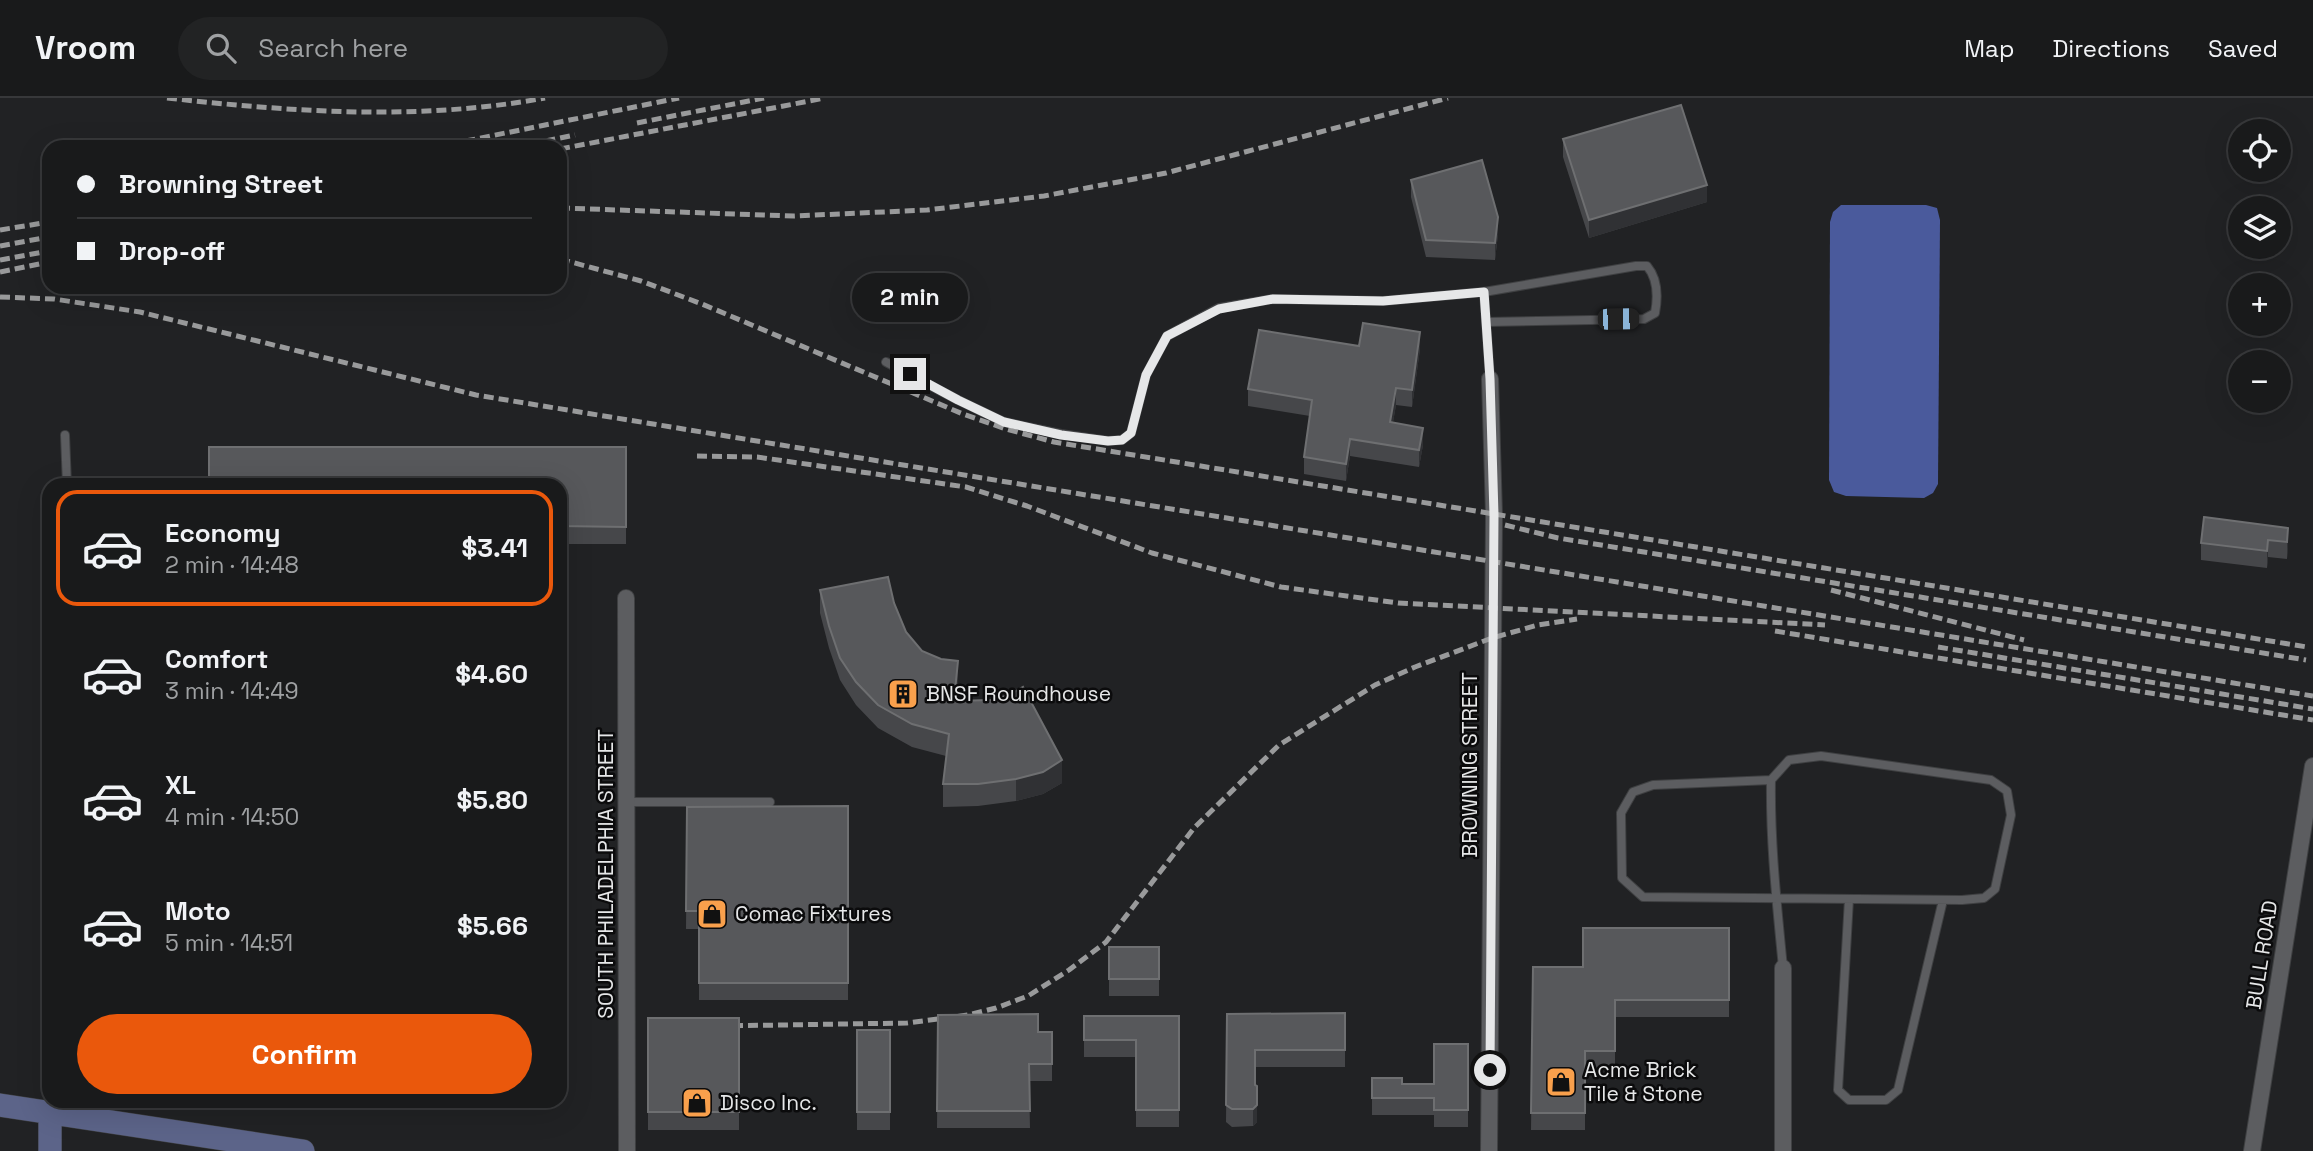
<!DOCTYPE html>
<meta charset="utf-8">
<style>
body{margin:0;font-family:"Space Grotesk",sans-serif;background:#222324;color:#f1f3f6;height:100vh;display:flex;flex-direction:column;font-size:26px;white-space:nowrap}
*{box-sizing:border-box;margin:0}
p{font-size:23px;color:#9fa1a3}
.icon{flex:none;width:38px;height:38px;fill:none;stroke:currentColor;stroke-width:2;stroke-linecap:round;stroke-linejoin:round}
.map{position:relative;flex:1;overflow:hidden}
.drawer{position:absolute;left:42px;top:380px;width:525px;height:630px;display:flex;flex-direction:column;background:#191a1b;border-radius:21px;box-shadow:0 7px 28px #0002,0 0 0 2px #37383a}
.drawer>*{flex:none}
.banner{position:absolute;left:42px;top:42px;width:525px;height:154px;border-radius:21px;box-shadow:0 7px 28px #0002,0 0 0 2px #37383a;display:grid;align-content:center;height:154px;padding:0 35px;background:#191a1b}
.controls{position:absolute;left:2228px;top:21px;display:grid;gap:14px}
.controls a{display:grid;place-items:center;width:63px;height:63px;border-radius:50%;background:#191a1b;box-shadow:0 7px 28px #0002,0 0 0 2px #37383a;font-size:35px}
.end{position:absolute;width:32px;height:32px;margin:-16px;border:9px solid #e6e7e8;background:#111;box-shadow:0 0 0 4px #111}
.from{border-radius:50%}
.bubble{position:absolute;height:49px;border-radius:24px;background:#191a1b;box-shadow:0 7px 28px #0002,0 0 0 2px #37383a;font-size:23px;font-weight:600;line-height:49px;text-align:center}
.car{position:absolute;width:21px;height:42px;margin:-21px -10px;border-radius:9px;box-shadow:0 0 5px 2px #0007;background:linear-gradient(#222 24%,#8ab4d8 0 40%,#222 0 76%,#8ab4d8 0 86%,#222 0)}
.banner b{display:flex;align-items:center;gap:24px;height:66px;font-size:26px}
.banner b+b{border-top:2px solid #37383a}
.banner i{width:18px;height:18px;background:#f1f3f6}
ul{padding:12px 0 0;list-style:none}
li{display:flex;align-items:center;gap:21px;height:116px;margin:0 14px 10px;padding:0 21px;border:4px solid transparent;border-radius:21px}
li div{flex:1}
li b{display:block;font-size:26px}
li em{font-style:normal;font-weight:600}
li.active{border-color:#ea580c}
li>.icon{width:63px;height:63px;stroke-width:1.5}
.button{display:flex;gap:14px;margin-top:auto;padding:14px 35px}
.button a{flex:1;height:80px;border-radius:42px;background:#ea580c;color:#fff;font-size:28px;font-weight:600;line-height:80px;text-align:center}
header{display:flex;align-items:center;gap:42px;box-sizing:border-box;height:98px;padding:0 35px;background:#191a1b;border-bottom:2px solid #37383a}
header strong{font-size:33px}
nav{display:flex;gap:38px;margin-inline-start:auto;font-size:24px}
.search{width:490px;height:63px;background:#222324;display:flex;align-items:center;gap:18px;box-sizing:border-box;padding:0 24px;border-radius:38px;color:#9fa1a3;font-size:26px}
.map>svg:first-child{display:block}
.water{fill:#4a5a9c}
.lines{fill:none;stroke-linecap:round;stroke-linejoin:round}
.lane-casing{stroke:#3f4042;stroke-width:10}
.street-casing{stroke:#3f4042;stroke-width:18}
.secondary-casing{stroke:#3f4042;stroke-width:24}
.lane{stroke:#5c5d60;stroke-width:8}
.street{stroke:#5c5d60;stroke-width:16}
.secondary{stroke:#5c6489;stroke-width:23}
.rail{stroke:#999a9b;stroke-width:5;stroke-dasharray:10 5;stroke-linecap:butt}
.wall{fill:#46474a}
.shaded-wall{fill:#303134}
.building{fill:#57585b;stroke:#6e6f71;stroke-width:2}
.route{stroke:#e6e7e8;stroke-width:9}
.labels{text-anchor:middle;stroke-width:5;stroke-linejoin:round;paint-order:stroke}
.poi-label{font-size:21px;fill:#e6e7e8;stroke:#0b0b0c;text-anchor:start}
.street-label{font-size:21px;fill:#e6e7e8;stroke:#0b0b0c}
</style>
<header>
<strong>Vroom</strong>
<div class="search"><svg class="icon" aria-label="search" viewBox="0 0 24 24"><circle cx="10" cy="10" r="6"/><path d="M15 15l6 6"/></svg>Search here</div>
<nav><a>Map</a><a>Directions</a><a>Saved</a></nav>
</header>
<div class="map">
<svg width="2313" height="1053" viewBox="0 0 2313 1053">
<rect width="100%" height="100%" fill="#212224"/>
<path class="water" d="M1841 107H1926L1937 110 1940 122 1938 386 1933 395 1924 400 1846 398 1834 394 1829 382 1830 124 1833 114Z"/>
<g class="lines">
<g class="lane-casing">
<path id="lane" d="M1484 194 1636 168H1647C1658 181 1658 199 1655 215L1644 221 1486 224
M886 264 958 302 1004 324 1061 336 1108 343 1122 342 1131 335 1146 277 1167 238 1219 210 1273 201 1383 203 1484 194 1490 281
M65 337 67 387
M1771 682 1653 687 1633 694 1621 715 1622 780 1643 799 1962 802 1984 800 1995 791 2011 717 2007 693 1991 682 1821 658 1789 662 1771 682C1770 745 1777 807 1783 870
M628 704H770
M1849 801 1838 992 1849 1002H1886L1898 992 1943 802
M92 1017V1003"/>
</g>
<g class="street-casing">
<path id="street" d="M626 500 627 1053
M1489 1053 1494 417 1490 281
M1783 1053V870
M2252 1053 2313 668"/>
</g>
<g class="secondary-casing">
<path id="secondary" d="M0 1007 303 1053
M50 1015V1053"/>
</g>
<use href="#lane" class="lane"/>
<use href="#street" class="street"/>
<use href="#secondary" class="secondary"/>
<path class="rail" d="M167 0C294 14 419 23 545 0
M637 25 764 0
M436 49 679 0
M516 49 575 37
M560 51 825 0
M560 110 794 118 927 112 1044 98 1166 75 1448 0
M0 132 49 124
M0 148 49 139
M560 161 641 183 702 206 963 316 1006 331 1054 344 2307 549
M0 162 49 153
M0 174 49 164
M0 199 54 201 140 214 476 297 2313 598
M697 358 757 359 966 389 1027 408 1152 455 1281 489 1398 505 1825 527
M1505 427 1558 440 2306 562
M1831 492 2024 542
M1775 533 2313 622
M1938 549 2313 611
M718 928 907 925 968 917 996 910 1028 898 1069 872 1106 844 1194 730 1279 647 1375 587 1415 569 1492 540 1538 527 1577 521"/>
</g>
<path class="wall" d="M1563 41 1707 104 1589 140 1563 59Z
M1411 82 1498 136 1495 162 1426 159 1411 99Z
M1359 248 1420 251 1412 309 1396 307 1393 324 1423 347 1419 369 1350 358 1346 383 1304 376V359L1310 318 1248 308V291Z
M626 349V446H560V387Z
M2288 430V447L2287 461 2268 459 2267 470 2201 462V445Z
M820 492 894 505 906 534 922 553 958 586 957 603 1062 685 1043 696 1016 703 978 708 943 709V686L946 658 912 649 878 630 856 607 840 582 829 550 820 515Z
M848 708V902H699V831H686L687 709Z
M1729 830V919H1615V970H1585V1032H1531L1533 869H1583Z
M1109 849H1159V898H1109Z
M1345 915V969H1255V987L1257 1024 1253 1028 1232 1029 1226 1024 1227 916Z
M938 917 1038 934H1052V983H1029L1030 1030H937Z
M1084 918H1179V1029H1136V959H1084Z
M648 920H739V1032H648Z
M857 932H890V1032H857Z
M1468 946V1029H1434V1017H1372V980L1402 986H1434Z"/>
<path class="shaded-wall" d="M1707 87V104L1589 140V122Z
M1498 119V136L1495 162V145Z
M1420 234V251L1412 309V292Z
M1396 290V307L1390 341V324Z
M1423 330V347L1419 369V352Z
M1350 341V358L1346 383V366Z
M2288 430V447L2287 461V444Z
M2268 442V459L2267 470V453Z
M958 563V586L954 626V603Z
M1062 662V685L1043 696 1016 703V681Z
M1257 1007V1024L1253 1028V1011Z"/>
<path class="building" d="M1681 7 1707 87 1589 122 1563 41Z
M1482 62 1498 119 1495 145 1426 142 1411 82Z
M1363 225 1420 234 1412 292 1396 290 1390 324 1423 330 1419 352 1350 341 1346 366 1304 359 1312 302 1248 291 1259 232 1359 248Z
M209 349H626V429L560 428V387H209Z
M2204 419 2288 430 2287 444 2268 442 2267 453 2201 445Z
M888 479 894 505 906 534 922 553 941 561 958 563 954 603 991 602 1009 597 1023 589 1062 662 1043 674 1016 681 978 686H943L949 636 912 626 878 607 856 584 840 560 829 528 820 492Z
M848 708V885H699V813H686L687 709Z
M1583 830H1729V902H1615V953H1585V1015H1531L1533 869H1583Z
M1109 849H1159V881H1109Z
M1345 915V952H1255V987L1257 988V1007L1253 1011H1232L1226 1007 1227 916Z
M1038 916V934H1052V966H1029L1030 1013H937L938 917Z
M1084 918H1179V1012H1136V942H1084Z
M648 920H739V1014H648Z
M857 932H890V1014H857Z
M1434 946H1468V1012H1434V1000H1372V980H1402V986H1434Z"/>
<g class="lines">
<path class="route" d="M910 276 958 302 1004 324 1061 337 1108 343 1122 342 1131 335 1146 277 1167 238 1219 211 1273 201 1383 203 1484 194 1490 281 1494 417 1490 972"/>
</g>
<defs>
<g id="building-square" transform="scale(1.575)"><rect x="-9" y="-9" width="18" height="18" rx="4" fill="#f9a04c" stroke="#0b0b0c"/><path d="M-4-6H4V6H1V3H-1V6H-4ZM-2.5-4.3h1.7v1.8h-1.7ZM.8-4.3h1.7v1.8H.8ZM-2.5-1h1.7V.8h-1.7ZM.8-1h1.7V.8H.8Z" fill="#111"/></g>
<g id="shop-square" transform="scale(1.575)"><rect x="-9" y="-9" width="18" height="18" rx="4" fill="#f9a04c" stroke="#0b0b0c"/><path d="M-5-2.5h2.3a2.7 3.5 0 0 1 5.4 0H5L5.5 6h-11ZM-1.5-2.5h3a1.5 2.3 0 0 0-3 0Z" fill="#111"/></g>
</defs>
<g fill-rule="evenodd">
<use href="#building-square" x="903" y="596"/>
<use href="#shop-square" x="712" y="816"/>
<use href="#shop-square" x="1561" y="984"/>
<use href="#shop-square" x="697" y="1005"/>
</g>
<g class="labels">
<g class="poi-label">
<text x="926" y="603">BNSF Roundhouse</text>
<text x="735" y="823">Comac Fixtures</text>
<text x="1584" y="979">Acme Brick<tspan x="1584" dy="24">Tile &amp; Stone</tspan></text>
<text x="720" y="1012">Disco Inc.</text>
</g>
<g class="street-label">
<text transform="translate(1470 667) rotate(-90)" y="7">BROWNING STREET</text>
<text transform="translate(606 776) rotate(-90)" y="7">SOUTH PHILADELPHIA STREET</text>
<text transform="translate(2262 857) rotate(-81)" y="7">BULL ROAD</text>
</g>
</g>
</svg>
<div class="controls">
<a><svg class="icon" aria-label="locate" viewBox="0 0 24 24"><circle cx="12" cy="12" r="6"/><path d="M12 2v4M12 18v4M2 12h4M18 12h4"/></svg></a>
<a><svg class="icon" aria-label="layers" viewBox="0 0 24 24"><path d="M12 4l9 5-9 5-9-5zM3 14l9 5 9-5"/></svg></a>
<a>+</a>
<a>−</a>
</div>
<i class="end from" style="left:1490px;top:972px"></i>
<i class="end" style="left:910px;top:276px"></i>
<div class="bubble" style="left:852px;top:175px;width:116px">2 min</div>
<i class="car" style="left:1618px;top:221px;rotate:89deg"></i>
<div class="banner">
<b><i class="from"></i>Browning Street</b>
<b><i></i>Drop-off</b>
</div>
<section class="drawer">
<ul>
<li class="active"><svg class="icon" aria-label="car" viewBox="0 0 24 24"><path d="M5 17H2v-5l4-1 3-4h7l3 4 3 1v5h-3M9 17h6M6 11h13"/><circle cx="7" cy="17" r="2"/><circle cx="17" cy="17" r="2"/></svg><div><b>Economy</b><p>2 min · 14:48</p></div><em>$3.41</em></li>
<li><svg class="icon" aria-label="car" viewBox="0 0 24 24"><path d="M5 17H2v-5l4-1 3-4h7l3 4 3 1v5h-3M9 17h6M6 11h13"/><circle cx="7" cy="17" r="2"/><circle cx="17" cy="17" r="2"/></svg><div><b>Comfort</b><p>3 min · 14:49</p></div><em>$4.60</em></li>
<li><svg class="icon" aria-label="car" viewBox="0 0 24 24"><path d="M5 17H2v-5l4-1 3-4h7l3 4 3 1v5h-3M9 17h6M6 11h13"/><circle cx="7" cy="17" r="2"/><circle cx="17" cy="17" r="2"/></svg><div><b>XL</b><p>4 min · 14:50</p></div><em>$5.80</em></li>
<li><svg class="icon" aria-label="car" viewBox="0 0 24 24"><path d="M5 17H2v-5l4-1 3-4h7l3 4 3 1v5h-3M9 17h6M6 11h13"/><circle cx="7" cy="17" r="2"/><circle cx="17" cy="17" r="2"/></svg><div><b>Moto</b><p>5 min · 14:51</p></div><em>$5.66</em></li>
</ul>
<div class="button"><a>Confirm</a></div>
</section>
</div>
